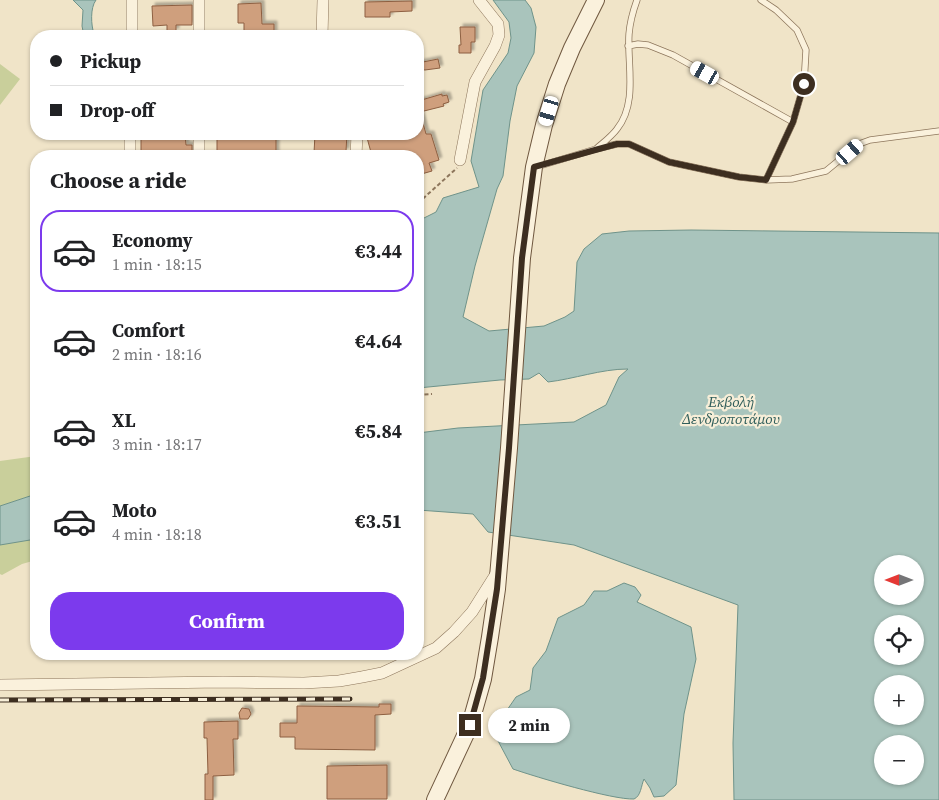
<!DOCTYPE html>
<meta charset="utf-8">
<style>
body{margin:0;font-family:"Source Serif 4",serif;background:#f2f2f2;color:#202124;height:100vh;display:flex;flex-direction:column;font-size:19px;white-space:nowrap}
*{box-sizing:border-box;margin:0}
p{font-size:16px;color:#757577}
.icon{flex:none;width:28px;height:28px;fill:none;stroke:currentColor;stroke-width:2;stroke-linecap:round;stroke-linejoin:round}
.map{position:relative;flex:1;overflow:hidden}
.sheet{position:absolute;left:30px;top:150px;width:394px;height:510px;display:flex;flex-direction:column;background:#fff;border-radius:20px;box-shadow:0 1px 4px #0004}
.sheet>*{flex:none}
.top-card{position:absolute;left:30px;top:30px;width:394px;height:110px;border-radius:20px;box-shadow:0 1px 4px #0004;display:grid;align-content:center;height:110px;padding:0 20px;background:#fff}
.needle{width:32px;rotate:270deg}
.fabs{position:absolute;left:874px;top:555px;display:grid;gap:10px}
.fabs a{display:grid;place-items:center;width:50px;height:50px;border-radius:50%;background:#fff;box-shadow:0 1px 4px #0004;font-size:25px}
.end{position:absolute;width:22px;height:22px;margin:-11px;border:6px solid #3d2e20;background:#fff;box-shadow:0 0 0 2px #fff}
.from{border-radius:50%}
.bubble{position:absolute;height:35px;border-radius:18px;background:#fff;box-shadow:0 1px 4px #0004;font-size:16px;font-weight:700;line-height:35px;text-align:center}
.car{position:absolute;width:15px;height:30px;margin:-15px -8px;border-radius:6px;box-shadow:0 0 4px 1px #0007;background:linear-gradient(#fff 24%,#345 0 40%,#fff 0 76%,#345 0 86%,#fff 0)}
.top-card b{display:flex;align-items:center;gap:18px;height:48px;font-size:19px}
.top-card b+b{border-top:1px solid #e0e0e0}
.top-card i{width:12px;height:12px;background:#202124}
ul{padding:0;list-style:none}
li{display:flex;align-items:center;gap:15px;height:82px;margin:0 10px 8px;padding:0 10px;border:2px solid transparent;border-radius:20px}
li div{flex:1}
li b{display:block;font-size:19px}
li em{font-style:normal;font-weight:700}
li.active{border-color:#7c3aed}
li>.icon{width:45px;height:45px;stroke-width:1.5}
h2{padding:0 20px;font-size:22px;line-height:60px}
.button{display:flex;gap:10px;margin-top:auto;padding:10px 20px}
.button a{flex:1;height:58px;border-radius:20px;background:#7c3aed;color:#fff;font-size:20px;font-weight:700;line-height:58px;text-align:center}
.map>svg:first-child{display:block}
.green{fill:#c9cf9b}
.water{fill:#a9c4bc;stroke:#6f938a;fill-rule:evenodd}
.building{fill:#cf9f7d;stroke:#8d5f41;filter:url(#shadow)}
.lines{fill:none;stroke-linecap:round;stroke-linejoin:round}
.lane-casing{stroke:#8d765c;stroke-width:7}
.street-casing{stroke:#8d765c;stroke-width:12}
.secondary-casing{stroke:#6f573f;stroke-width:18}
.path{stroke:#8d765c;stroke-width:2;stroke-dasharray:4 2.5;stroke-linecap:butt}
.lane{stroke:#faf1dc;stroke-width:5.5}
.street{stroke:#faf1dc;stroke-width:11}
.secondary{stroke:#faf1dc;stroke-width:16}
.rail-casing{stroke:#3d2e20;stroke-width:5}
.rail{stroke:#f7eed8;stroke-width:3;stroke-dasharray:9;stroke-linecap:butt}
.route{stroke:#3d2e20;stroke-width:6}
.labels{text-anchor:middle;stroke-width:4.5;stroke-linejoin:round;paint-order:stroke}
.water-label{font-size:15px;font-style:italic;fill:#2f5d5a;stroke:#f7eed8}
</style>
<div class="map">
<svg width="939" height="800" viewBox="0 0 939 800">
<defs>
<filter id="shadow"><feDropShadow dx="3" dy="-3" stdDeviation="1" flood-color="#0004"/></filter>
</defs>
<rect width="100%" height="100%" fill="#f0e4c8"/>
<path class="green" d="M0 64 20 79 0 105Z
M36 456V560L22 564 2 575 0 574V461Z"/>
<path class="water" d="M73 0H96C90 8 91 25 94 34L93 36H84L82 26 83 10Z
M493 0H525L531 8 536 27 534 53 517 86 510 121 503 176 497 189 475 266 463 317 489 331 544 326 565 317 574 311 577 262 584 249 602 234 629 231 691 230 939 233V800H734L733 743 738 605 574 545 488 532 473 514 418 510V433L458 428 574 422 606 405 619 377 628 369C601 369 574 379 548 382L539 373 529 379 500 380 418 388V221L436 212 443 198 479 187 471 161 483 90 508 53 511 38 509 22ZM882 564H915V596H882ZM882 624H915V656H882ZM882 684H915V716H882ZM882 744H915V776H882Z
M36 494V539L0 545V506Z
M624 583 635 587 641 595 637 602 691 627 696 659 684 714 676 785 664 796 654 797 650 788 644 779C641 786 641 796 634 799 613 800 536 777 513 769L497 739 496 711 505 713 516 697 530 690 533 668 546 651 558 618 584 605 594 591H607Z"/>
<path class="building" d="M412 1V11L390 12V17H365V2Z
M261 3 262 24H274V34H244V23H238V4Z
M192 5V25H176V31H167V25L153 26 152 6Z
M460 27H475V42H471V53H459V45H461Z
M438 59 440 68 425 70 418 69V63Z
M442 94V96L447 95 449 102 443 104 444 106 420 112 426 134H431L439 160 429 163 432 171 418 175V156H372L366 134H418V101Z
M141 134H185L186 145H192V156H141Z
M217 134H276V156H217Z
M315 134H347L346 151H340V154L314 153Z
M379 704H391V714L375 715V750L295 749V737H280V723H297V706L379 707Z
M242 708 249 709 251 714 248 719H240L239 713Z
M238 721V739H233L234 775 213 776V800H205V774H208L207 738H204V722Z
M387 765V799H327V766Z"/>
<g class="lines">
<g class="lane-casing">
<path id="lane" d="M761 0 776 10 797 30 806 50 804 84 793 122 766 180
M628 46 638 44 648 45 673 55 793 122
M597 148C604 142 612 136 617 129 638 103 627 64 629 34 630 22 633 11 637 0
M536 167 596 149 617 144H629L669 162 739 177 766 180 792 179 826 171 859 144 870 140 939 131"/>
</g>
<g class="street-casing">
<path id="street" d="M199 0V36
M132 36V0
M322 36 323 0
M199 134V156
M130 156V134
M356 156 357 134
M460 160 475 82 495 46 499 35 498 24 479 0
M0 685 223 682 304 683 339 681 362 677 382 673 436 648 454 632 472 612 496 574"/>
</g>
<g class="secondary-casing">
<path id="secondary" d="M435 800 470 725 483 679 490 637 497 589 509 448 522 258 534 167 544 125 557 84 572 48 596 0"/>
</g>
<path class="path" d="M418 203 457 168
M418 395 432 394"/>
<use href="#lane" class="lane"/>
<use href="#street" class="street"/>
<use href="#secondary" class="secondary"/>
<g class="rail-casing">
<path id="rail" d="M0 700 350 699"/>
</g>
<use href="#rail" class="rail"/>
</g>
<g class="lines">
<path class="route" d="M470 725 483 678 497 589 509 448 522 258 534 167 606 147 617 144H629L669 162 739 177 766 180 793 122 804 84"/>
</g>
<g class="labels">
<g class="water-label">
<text x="731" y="407">Εκβολή<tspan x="731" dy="17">Δενδροποτάμου</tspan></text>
</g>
</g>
</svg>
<div class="fabs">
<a><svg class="needle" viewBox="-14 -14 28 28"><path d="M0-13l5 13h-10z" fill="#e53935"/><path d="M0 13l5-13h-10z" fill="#757577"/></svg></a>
<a><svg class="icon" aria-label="locate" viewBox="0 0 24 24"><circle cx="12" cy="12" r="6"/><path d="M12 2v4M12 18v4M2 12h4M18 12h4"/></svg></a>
<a>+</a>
<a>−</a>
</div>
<i class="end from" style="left:804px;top:84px"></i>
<i class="end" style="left:470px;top:725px"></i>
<div class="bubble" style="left:488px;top:708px;width:82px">2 min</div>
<i class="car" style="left:705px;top:73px;rotate:299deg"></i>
<i class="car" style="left:549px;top:111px;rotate:197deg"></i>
<i class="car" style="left:850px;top:152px;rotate:49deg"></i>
<div class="top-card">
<b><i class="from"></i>Pickup</b>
<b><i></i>Drop-off</b>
</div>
<section class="sheet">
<h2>Choose a ride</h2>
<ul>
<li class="active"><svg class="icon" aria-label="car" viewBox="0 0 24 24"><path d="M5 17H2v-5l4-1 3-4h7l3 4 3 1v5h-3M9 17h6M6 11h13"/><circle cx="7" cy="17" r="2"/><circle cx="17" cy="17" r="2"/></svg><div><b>Economy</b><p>1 min · 18:15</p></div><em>€3.44</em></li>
<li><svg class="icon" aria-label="car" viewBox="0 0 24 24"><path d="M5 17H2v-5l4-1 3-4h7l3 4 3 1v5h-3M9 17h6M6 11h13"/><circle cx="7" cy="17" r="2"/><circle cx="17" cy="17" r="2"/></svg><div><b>Comfort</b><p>2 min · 18:16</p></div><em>€4.64</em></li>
<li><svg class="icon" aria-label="car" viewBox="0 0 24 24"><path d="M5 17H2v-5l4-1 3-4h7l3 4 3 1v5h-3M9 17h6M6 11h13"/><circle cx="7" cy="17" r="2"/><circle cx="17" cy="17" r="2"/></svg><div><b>XL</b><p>3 min · 18:17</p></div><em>€5.84</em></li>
<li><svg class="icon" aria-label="car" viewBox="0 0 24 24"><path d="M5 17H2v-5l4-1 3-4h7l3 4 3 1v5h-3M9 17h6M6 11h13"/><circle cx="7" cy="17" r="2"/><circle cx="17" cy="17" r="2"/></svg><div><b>Moto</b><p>4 min · 18:18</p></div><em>€3.51</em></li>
</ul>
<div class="button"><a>Confirm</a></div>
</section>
</div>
